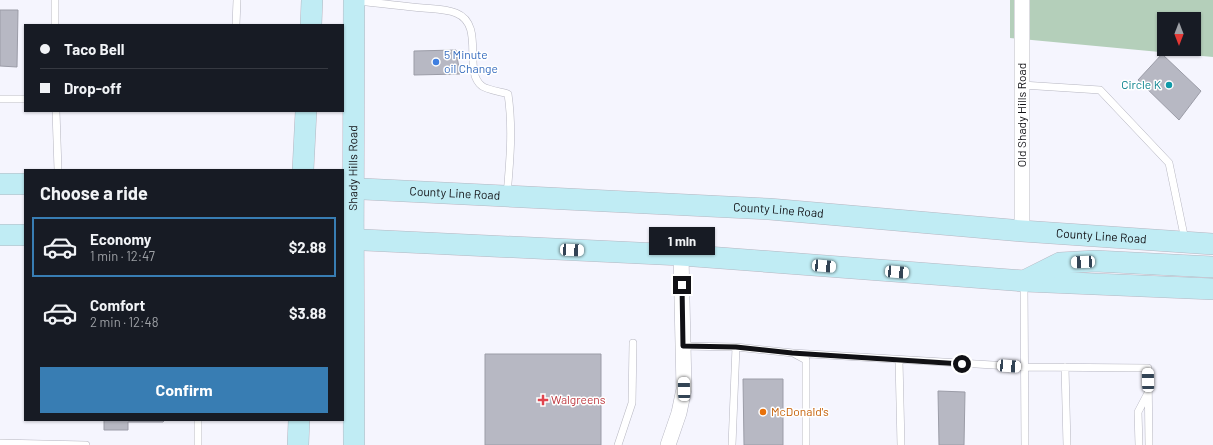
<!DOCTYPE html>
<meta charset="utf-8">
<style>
body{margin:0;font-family:Barlow,sans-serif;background:#242831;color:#f1f3f6;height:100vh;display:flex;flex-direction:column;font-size:15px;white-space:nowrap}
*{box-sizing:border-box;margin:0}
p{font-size:13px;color:#9ea1a6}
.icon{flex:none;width:22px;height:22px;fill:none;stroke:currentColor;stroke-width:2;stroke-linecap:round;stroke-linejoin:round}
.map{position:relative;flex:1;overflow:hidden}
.drawer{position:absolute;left:24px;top:169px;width:320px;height:252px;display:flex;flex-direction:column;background:#171b24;border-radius:0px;box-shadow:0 1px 3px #0004}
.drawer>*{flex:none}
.hud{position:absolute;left:24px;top:24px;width:320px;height:88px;border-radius:0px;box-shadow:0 1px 3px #0004;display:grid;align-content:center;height:88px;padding:0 16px;background:#171b24}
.needle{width:26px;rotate:180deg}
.controls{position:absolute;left:1157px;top:12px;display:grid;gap:8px}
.controls a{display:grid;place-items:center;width:44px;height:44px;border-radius:0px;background:#171b24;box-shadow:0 1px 3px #0004;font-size:20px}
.end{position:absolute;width:18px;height:18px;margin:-9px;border:5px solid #111115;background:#fff;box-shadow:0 0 0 2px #fff}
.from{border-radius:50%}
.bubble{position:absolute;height:28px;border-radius:0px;background:#171b24;box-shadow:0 1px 3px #0004;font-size:13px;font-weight:700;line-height:28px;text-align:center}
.car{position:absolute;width:12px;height:24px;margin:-12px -6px;border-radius:5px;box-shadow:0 0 3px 1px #0007;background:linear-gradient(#fff 24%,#345 0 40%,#fff 0 76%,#345 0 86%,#fff 0)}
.hud b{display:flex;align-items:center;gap:14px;height:38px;font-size:15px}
.hud b+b{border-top:1px solid #363941}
.hud i{width:10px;height:10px;background:#f1f3f6}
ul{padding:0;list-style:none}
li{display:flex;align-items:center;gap:12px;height:60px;margin:0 8px 6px;padding:0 8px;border:2px solid transparent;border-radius:0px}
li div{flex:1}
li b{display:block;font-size:15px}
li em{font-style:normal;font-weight:700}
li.current{border-color:#387db3}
li>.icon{width:36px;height:36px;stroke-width:1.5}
h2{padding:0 16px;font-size:18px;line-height:48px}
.cta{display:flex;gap:8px;margin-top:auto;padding:8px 16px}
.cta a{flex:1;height:46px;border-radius:0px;background:#387db3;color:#fff;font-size:16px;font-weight:700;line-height:46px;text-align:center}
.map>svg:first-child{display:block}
.forest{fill:#b4cfba;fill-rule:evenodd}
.building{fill:#b7b8c3;stroke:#9b9ca7}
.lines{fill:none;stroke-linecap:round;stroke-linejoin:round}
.lane-casing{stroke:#b6b6c1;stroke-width:8}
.street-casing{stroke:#b6b6c1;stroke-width:16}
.secondary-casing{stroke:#b6b6c1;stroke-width:22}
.lane{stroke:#fff;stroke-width:7}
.street{stroke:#fff;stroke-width:15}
.secondary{stroke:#c0ecf4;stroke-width:21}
.route{stroke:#111115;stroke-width:5}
.shop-dot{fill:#3f7fe0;stroke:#fff;stroke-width:1.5}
.culture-dot{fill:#0f9aa8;stroke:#fff;stroke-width:1.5}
.health-dot{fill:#e0444e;stroke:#fff;stroke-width:1.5}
.food-dot{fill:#e8710a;stroke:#fff;stroke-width:1.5}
.labels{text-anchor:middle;stroke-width:3;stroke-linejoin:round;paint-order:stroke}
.shop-label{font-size:12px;fill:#366cbe;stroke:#fff;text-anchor:start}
.culture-label{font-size:12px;fill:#0d838f;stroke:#fff;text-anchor:end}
.street-label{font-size:12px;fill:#111115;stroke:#fff}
.health-label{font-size:12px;fill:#be3a42;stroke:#fff;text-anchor:start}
.food-label{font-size:12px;fill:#c56008;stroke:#fff;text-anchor:start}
</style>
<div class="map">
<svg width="1213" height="445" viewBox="0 0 1213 445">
<rect width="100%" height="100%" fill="#f5f5fe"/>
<path class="forest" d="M1010 0H1213V57L1010 38ZM1164 19H1194V49H1164Z"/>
<path class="building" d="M0 10H18L17 67 0 66Z
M456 50 460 74 414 75V51Z
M1162 54 1201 91 1179 120 1138 80Z
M485 354H601V445H485Z
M743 379H783V445H744Z
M938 391 965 392 964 445H939Z
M104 420H165L163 422H128V430H104Z"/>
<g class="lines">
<g class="lane-casing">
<path id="lane" d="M55 0V25
M356 1C379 3 401 6 423 8 434 9 446 9 456 13 486 25 462 71 482 86 485 89 501 92 508 94 513 128 510 161 507 195
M236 25 237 0
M1022 85 1100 90 1169 163 1185 240
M0 99H25
M56 111 58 170
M1024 283 1025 445
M683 346 736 347
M793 353 1025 367 1148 368 1149 445
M899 360 901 445
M1065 367 1067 445
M198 420V445
M0 443 86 445
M618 445 632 403 633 343
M732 445 736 347 793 353 806 360V445
M1139 445 1138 412 1148 393"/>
</g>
<g class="street-casing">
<path id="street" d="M1022 231V0
M668 445 679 413 684 389 681 255"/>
</g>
<g class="secondary-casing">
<g id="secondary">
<path d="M311 25 312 0"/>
<path d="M303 170 306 111"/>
<path d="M0 184H25"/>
<path id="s1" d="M343 188 769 209 1022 231 1213 244"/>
<path d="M0 235H25"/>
<path d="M343 239 681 255 1024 281 1213 289"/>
<path d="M1026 280 1060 263 1095 261 1213 267"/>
<path d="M298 445 299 420"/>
<path id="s2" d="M354 445C353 297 353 148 354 0"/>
</g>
</g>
<use href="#lane" class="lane"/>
<use href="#street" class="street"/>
<use href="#secondary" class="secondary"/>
</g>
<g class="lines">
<path class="route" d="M682 285 683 346 736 347 792 353 962 364"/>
</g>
<circle class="shop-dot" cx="436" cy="62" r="4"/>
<circle class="culture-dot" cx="1169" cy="85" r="4"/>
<path class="health-dot" d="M541 394h4v4h4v4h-4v4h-4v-4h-4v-4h4z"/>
<circle class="food-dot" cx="763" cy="412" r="4"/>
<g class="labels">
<g class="shop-label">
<text x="444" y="59">5 Minute<tspan x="444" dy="14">oil Change</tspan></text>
</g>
<g class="culture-label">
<text x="1161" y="89">Circle K</text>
</g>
<g class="street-label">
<text transform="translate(1022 115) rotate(-90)" y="4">Old Shady Hills Road</text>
<text dy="4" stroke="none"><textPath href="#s2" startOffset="277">Shady Hills Road</textPath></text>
<text dy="4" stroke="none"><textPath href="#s1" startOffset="112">County Line Road</textPath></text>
<text dy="4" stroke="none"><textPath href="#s1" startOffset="436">County Line Road</textPath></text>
<text dy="4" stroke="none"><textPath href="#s1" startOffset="760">County Line Road</textPath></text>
</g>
<g class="health-label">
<text x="551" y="404">Walgreens</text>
</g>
<g class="food-label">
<text x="771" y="416">McDonald's</text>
</g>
</g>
</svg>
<div class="controls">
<a><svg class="needle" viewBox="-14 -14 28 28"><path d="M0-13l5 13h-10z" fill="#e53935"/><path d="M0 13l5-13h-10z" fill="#9ea1a6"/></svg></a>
</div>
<i class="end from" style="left:962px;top:364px"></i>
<i class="end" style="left:682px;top:285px"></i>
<div class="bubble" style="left:649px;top:227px;width:66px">1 min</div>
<i class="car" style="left:572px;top:250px;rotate:93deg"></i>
<i class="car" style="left:1083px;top:262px;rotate:267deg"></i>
<i class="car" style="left:824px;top:266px;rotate:95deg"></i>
<i class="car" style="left:897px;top:272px;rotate:95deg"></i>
<i class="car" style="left:1009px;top:366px;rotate:94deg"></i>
<i class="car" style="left:1148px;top:380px;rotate:359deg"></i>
<i class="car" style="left:684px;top:389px;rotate:359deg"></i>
<div class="hud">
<b><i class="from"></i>Taco Bell</b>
<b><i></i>Drop-off</b>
</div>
<section class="drawer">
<h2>Choose a ride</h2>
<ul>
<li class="current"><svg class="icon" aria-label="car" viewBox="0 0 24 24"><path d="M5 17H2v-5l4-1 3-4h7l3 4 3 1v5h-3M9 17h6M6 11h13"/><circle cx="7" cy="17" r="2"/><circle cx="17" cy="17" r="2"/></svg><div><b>Economy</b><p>1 min · 12:47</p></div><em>$2.88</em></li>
<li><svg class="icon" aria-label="car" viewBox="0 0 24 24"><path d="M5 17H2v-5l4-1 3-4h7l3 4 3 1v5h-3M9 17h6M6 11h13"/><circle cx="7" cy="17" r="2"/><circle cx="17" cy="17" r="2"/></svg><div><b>Comfort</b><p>2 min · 12:48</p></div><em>$3.88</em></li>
</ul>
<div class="cta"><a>Confirm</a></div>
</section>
</div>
